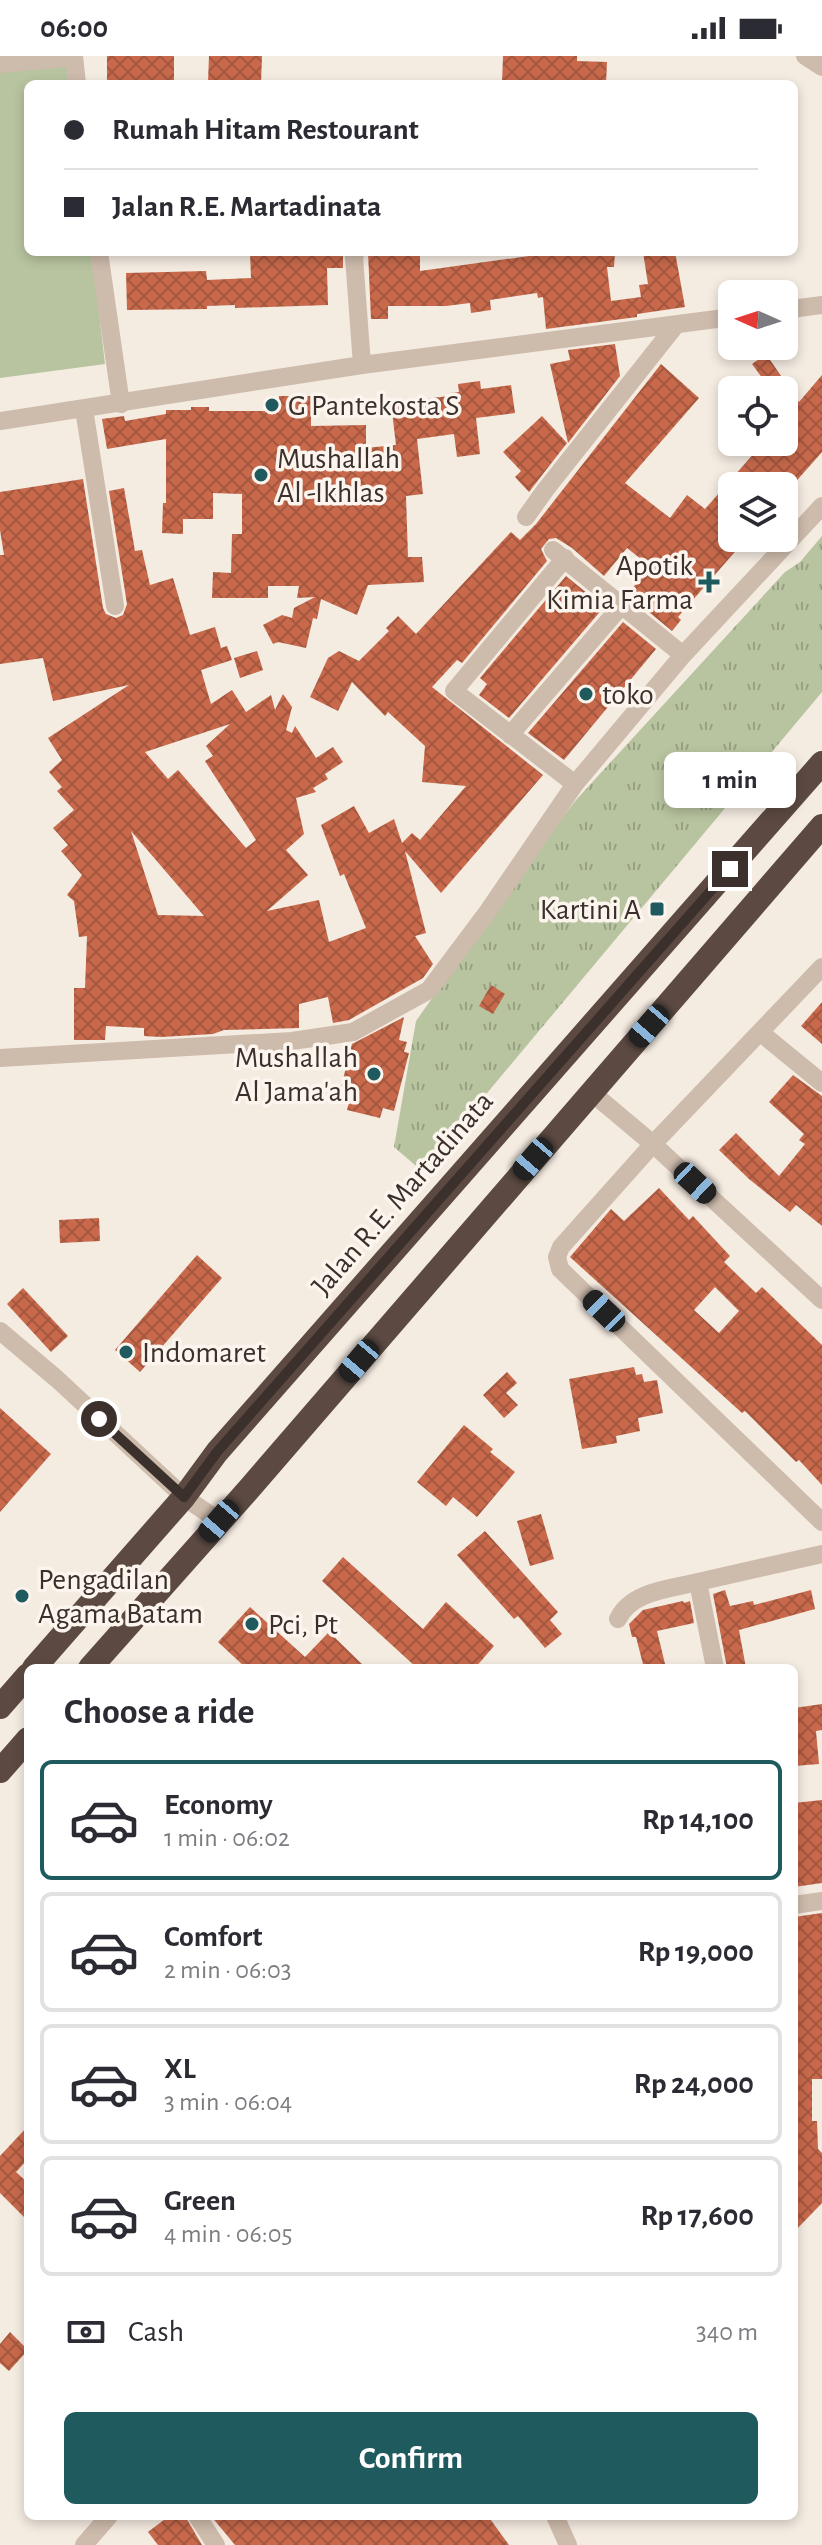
<!DOCTYPE html>
<meta charset="utf-8">
<style>
body{margin:0;font-family:"Alegreya Sans",sans-serif;background:#f7f7f7;color:#2b2b33;height:100vh;display:flex;flex-direction:column;font-size:30px;white-space:nowrap}
*{box-sizing:border-box;margin:0}
p{font-size:26px;color:#7c7c81}
.icon{flex:none;width:44px;height:44px;fill:none;stroke:currentColor;stroke-width:2;stroke-linecap:round;stroke-linejoin:round}
.map{position:relative;flex:1;overflow:hidden}
.side{position:absolute;left:24px;top:1608px;width:774px;height:856px;display:flex;flex-direction:column;background:#fff;border-radius:12px;box-shadow:0 4px 12px #0003}
.side>*{flex:none}
.hud{position:absolute;left:24px;top:24px;width:774px;height:176px;border-radius:12px;box-shadow:0 4px 12px #0003;display:grid;align-content:center;height:176px;padding:0 40px;background:#fff}
.needle{width:52px;rotate:273deg}
.tools{position:absolute;left:718px;top:224px;display:grid;gap:16px}
.tools a{display:grid;place-items:center;width:80px;height:80px;border-radius:12px;background:#fff;box-shadow:0 4px 12px #0003;font-size:40px}
.end{position:absolute;width:36px;height:36px;margin:-18px;border:10px solid #3b302b;background:#fff;box-shadow:0 0 0 4px #fff}
.from{border-radius:50%}
.bubble{position:absolute;height:56px;border-radius:12px;background:#fff;box-shadow:0 4px 12px #0003;font-size:26px;font-weight:700;line-height:56px;text-align:center}
.car{position:absolute;width:24px;height:48px;margin:-24px -12px;border-radius:10px;box-shadow:0 0 6px 2px #0007;background:linear-gradient(#222 24%,#8ab4d8 0 40%,#222 0 76%,#8ab4d8 0 86%,#222 0)}
.hud b{display:flex;align-items:center;gap:28px;height:76px;font-size:30px}
.hud b+b{border-top:2px solid #e1e1e2}
.hud i{width:20px;height:20px;background:#2b2b33}
ul{padding:0;list-style:none}
li{display:flex;align-items:center;gap:24px;height:120px;margin:0 16px 12px;padding:0 24px;border:4px solid #e1e1e2;border-radius:12px}
li div{flex:1}
li b{display:block;font-size:30px}
li em{font-style:normal;font-weight:700}
li.active{border-color:#1f5a5e}
li>.icon{width:72px;height:72px;stroke-width:1.5}
h2{padding:0 40px;font-size:36px;line-height:96px}
.pay{display:flex;align-items:center;gap:20px;height:88px;padding:0 40px;font-size:30px}
.pay p{margin-inline-start:auto}
.primary-button{display:flex;gap:16px;margin-top:auto;padding:16px 40px}
.primary-button a{flex:1;height:92px;border-radius:12px;background:#1f5a5e;color:#fff;font-size:32px;font-weight:700;line-height:92px;text-align:center}
.status{display:flex;justify-content:space-between;align-items:center;height:56px;padding:0 40px;background:#fff;direction:ltr}
.status svg{height:22px;fill:currentColor}
.map>svg:first-child{display:block}
.grass{fill:url(#grass-tufts)}
.garden{fill:#b8c4a0}
.building{fill:url(#building-cross-hatch);fill-rule:evenodd}
.lines{fill:none;stroke-linecap:round;stroke-linejoin:round}
.minor{stroke:#cdbbac;stroke-width:18}
.highway{stroke:#5c4a42;stroke-width:24}
.route{stroke:#3b302b;stroke-width:10}
.poi-dot{fill:#1f5a5e;stroke:#fbf5ee;stroke-width:3}
.labels{text-anchor:middle;stroke-width:7;stroke-linejoin:round;paint-order:stroke}
.poi-label{font-size:30px;fill:#3b302b;stroke:#fbf5ee;text-anchor:start}
.street-label{font-size:30px;fill:#3b302b;stroke:#fbf5ee}
</style>
<div class="status"><b>06:00</b><svg viewBox="0 0 49 12"><path d="M0 12V9h3v3zM5 12V6h3v6zM10 12V3h3v9zM15 12V0h3v12zM26 1h20v11H26zM47 4h2v5h-2z"/></svg></div>
<div class="map">
<svg width="822" height="2489" viewBox="0 0 822 2489">
<defs>
<pattern id="grass-tufts" width="24" height="20" patternUnits="userSpaceOnUse" patternTransform="scale(2)"><rect width="24" height="20" fill="#b8c4a0"/><path d="M3 7l-1-3M5 7V3M7 7l1-3M15 17l-1-3M17 17v-4M19 17l1-3" fill="none" stroke="#97a083"/></pattern>
<pattern id="building-cross-hatch" width="8" height="8" patternUnits="userSpaceOnUse" patternTransform="scale(2)"><rect width="8" height="8" fill="#c8694b"/><path d="M0 0l8 8M0 8l8-8" fill="none" stroke="#a4573f"/></pattern>
</defs>
<rect width="100%" height="100%" fill="#f4ebe1"/>
<path class="grass" d="M822 480V636L422 1115 394 1091 416 965 533 799 576 744 785 516 800 506Z"/>
<path class="garden" d="M69 3 72 28H28V196H92L105 308 0 322V10Z"/>
<path class="building" d="M107 0H174V28H107Z
M209 0H262L261 27 208 26Z
M503 0H577V5L607 6 606 28H502Z
M250 196H343V212H327L328 249 235 252V249L207 250V253L127 254 126 217 206 215 207 224 251 222Z
M368 196H420V215L529 200V196H615L614 211H607L611 245 641 241 639 229 648 228 643 196H675L685 251 637 258V261L546 273 543 241 538 242 537 237 490 244 491 254 471 257 470 247 446 250H388V263H371Z
M615 288 620 320 568 387 550 308 570 304 568 294Z
M766 298 799 346 822 319V396L792 430H732V482H747L678 561 681 564 672 575 627 538 651 511 627 492 604 520 572 492 556 482 549 483 541 493 547 505 462 607 457 604 432 631 543 719 441 837 405 795 426 877 415 880 433 908 423 922 349 964 333 967 328 941 299 948V972L224 974 213 978 161 981 144 980V972L106 970 105 984H74V932H85L87 880 79 881 74 845 67 839 82 819 61 795 68 789 53 772 74 754 57 735 62 731 49 716 62 704 48 682 129 629 53 645 43 602 0 608V499H4L0 474V436L83 423 103 552 106 558 116 562 123 559 127 548 109 435 124 432 135 495 142 494 150 529 173 522 190 579 215 571 221 592 227 590 232 604 201 614 211 648 232 634 246 656 271 639 275 654 283 638 292 651 286 674 292 677 295 670 316 702 333 691 343 706 325 718 328 723 313 732 316 736 296 742 304 778 286 794 308 819 267 855 319 844 329 886 366 872 344 818 340 820 321 769 354 750 369 777 394 763 402 787 412 777 420 784 466 730 422 726 425 690 388 656 385 660 352 626 338 655 310 641 328 602 339 595 359 605 389 575 386 572 398 560 416 578 511 476 520 484 536 468 661 308 699 342 625 427 670 462 687 439 705 453 764 386H784V334H771L752 308ZM230 668 206 690 213 700 205 705 256 784 246 792 178 714 168 723 145 696ZM131 775 204 860 158 859Z
M480 325 481 333 511 329 515 357 476 362 480 398 457 401 454 378 417 383 423 438 406 440 408 501H422L424 526 368 529 357 559 321 543 317 563 313 562 306 592 278 586 273 588 263 569 282 559 292 562 294 552 315 541 297 542 299 530H268V542H212L213 516 231 517 232 478H242V438L213 437V463H183V478L162 477 163 447H166V383L107 393 102 363 124 360 125 365 166 358V354H191V351H209V355H279V340H311V370L366 369V392L396 389 391 347 449 340V337L459 336 458 328Z
M542 360 567 387 529 436 515 421 521 415 503 396Z
M566 520 604 551 509 662 479 639 487 628 480 622Z
M623 566 656 593 564 704 528 677Z
M257 595 263 614 240 622 234 602Z
M491 929 505 938 493 958 479 950Z
M822 946V988L801 970Z
M404 961 399 984 407 986 404 996 409 997 394 1055 383 1052 380 1062 347 1054 350 1042 339 1039 352 988Z
M793 1019 822 1040V1170L796 1149 790 1156 749 1123 719 1094 736 1077 779 1120 805 1088 799 1084 804 1078 769 1046Z
M659 1132 689 1164 693 1160 730 1200 724 1206 756 1237 762 1231 822 1289V1429L799 1404 796 1406 745 1355 742 1357 570 1201 611 1153 624 1165ZM715 1231 739 1255 719 1277 694 1254Z
M99 1162 100 1185 60 1187 59 1164Z
M197 1199 222 1222 140 1316 115 1294Z
M23 1232 68 1280 51 1296 7 1248Z
M634 1311 636 1319 642 1318 644 1326 657 1324 663 1357 638 1362 640 1375 616 1380 617 1387 582 1393 569 1323Z
M507 1316 517 1327 506 1337 518 1349 504 1362 483 1339Z
M0 1352 51 1398 0 1456Z
M464 1369 493 1393 490 1396 515 1416 477 1461 453 1441 446 1450 417 1426Z
M541 1458 554 1503 530 1510 517 1465Z
M485 1475 558 1556 550 1564 562 1578 545 1592 518 1560 514 1563 457 1499Z
M343 1501 423 1573 446 1546 494 1590 475 1612H417L322 1525Z
M725 1534 730 1550 753 1545 754 1549 811 1534 815 1553 739 1574 746 1612H727L713 1538Z
M683 1545 684 1547 690 1545 694 1567 657 1575 666 1612H644L636 1581H632L629 1568 643 1554Z
M250 1551 305 1601 329 1576 366 1612H246L218 1586Z
M822 1648V1674L816 1675 819 1708 794 1710V1652Z
M822 1744V1827L794 1831V1747Z
M822 1857V2023H812V2065H817L818 2093 822 2097V2147L794 2176V1861Z
M28 2070V2103L16 2116 28 2127V2165L0 2137V2100Z
M10 2276 28 2294 9 2315 0 2307V2288Z
M169 2460H185L202 2489H158L148 2476Z
M211 2460H488L509 2489H235Z"/>
<g class="lines">
<path class="minor" d="M74 0 77 28
M805 0 822 11
M0 8 74 1
M99 196 121 348
M356 196 354 201 362 309
M784 254 822 249
M84 353 115 550
M0 365 362 309 732 261
M526 461 546 433 676 269
M553 494 683 599
M565 502 454 635 575 728
M510 679 622 549
M822 911 653 1088 561 1191 557 1201 560 1213 822 1466
M761 977 822 1027
M0 1002 292 985 353 976 429 934 486 858 575 728 683 599 822 450
M591 1036 653 1088 822 1244
M0 1275 57 1323 184 1441 219 1465
M618 1563C631 1535 670 1533 698 1526
M715 1612 698 1526 822 1498
M794 1849 822 1845
M197 2460 216 2489
M555 2460 568 2489
M84 2489 109 2460"/>
<path class="highway" d="M34 1612 184 1441 217 1396 822 707
M90 1612 249 1433 822 770
M0 1651 28 1619
M0 1715 28 1683"/>
</g>
<g class="lines">
<path class="route" d="M99 1363 184 1441 217 1396 730 813"/>
</g>
<g class="poi-dot">
<circle cx="272" cy="349" r="8"/>
<circle cx="261" cy="419" r="8"/>
<path d="M705 514h8v8h8v8h-8v8h-8v-8h-8v-8h8z"/>
<circle cx="586" cy="638" r="8"/>
<rect x="649" y="845" width="16" height="16" rx="4"/>
<circle cx="374" cy="1018" r="8"/>
<circle cx="126" cy="1296" r="8"/>
<circle cx="22" cy="1540" r="8"/>
<circle cx="252" cy="1568" r="8"/>
</g>
<g class="labels">
<g class="poi-label">
<text x="288" y="359">G Pantekosta S</text>
<text x="277" y="412">Mushallah<tspan x="277" dy="34">Al -Ikhlas</tspan></text>
<text x="693" y="519" text-anchor="end">Apotik<tspan x="693" dy="34">Kimia Farma</tspan></text>
<text x="602" y="648">toko</text>
<text x="641" y="863" text-anchor="end">Kartini A</text>
<text x="358" y="1011" text-anchor="end">Mushallah<tspan x="358" dy="34">Al Jama'ah</tspan></text>
<text x="142" y="1306">Indomaret</text>
<text x="38" y="1533">Pengadilan<tspan x="38" dy="34">Agama Batam</tspan></text>
<text x="268" y="1578">Pci, Pt</text>
</g>
<g class="street-label">
<text transform="translate(402 1137) rotate(-49)" y="10">Jalan R.E. Martadinata</text>
</g>
</g>
</svg>
<div class="tools">
<a><svg class="needle" viewBox="-14 -14 28 28"><path d="M0-13l5 13h-10z" fill="#e53935"/><path d="M0 13l5-13h-10z" fill="#7c7c81"/></svg></a>
<a><svg class="icon" aria-label="locate" viewBox="0 0 24 24"><circle cx="12" cy="12" r="6"/><path d="M12 2v4M12 18v4M2 12h4M18 12h4"/></svg></a>
<a><svg class="icon" aria-label="layers" viewBox="0 0 24 24"><path d="M12 4l9 5-9 5-9-5zM3 14l9 5 9-5"/></svg></a>
</div>
<i class="end from" style="left:99px;top:1363px"></i>
<i class="end" style="left:730px;top:813px"></i>
<div class="bubble" style="left:664px;top:696px;width:132px">1 min</div>
<i class="car" style="left:649px;top:970px;rotate:221deg"></i>
<i class="car" style="left:533px;top:1103px;rotate:221deg"></i>
<i class="car" style="left:695px;top:1127px;rotate:133deg"></i>
<i class="car" style="left:604px;top:1255px;rotate:314deg"></i>
<i class="car" style="left:359px;top:1305px;rotate:220deg"></i>
<i class="car" style="left:219px;top:1465px;rotate:221deg"></i>
<div class="hud">
<b><i class="from"></i>Rumah Hitam Restourant</b>
<b><i></i>Jalan R.E. Martadinata</b>
</div>
<section class="side">
<h2>Choose a ride</h2>
<ul>
<li class="active"><svg class="icon" aria-label="car" viewBox="0 0 24 24"><path d="M5 17H2v-5l4-1 3-4h7l3 4 3 1v5h-3M9 17h6M6 11h13"/><circle cx="7" cy="17" r="2"/><circle cx="17" cy="17" r="2"/></svg><div><b>Economy</b><p>1 min · 06:02</p></div><em>Rp 14,100</em></li>
<li><svg class="icon" aria-label="car" viewBox="0 0 24 24"><path d="M5 17H2v-5l4-1 3-4h7l3 4 3 1v5h-3M9 17h6M6 11h13"/><circle cx="7" cy="17" r="2"/><circle cx="17" cy="17" r="2"/></svg><div><b>Comfort</b><p>2 min · 06:03</p></div><em>Rp 19,000</em></li>
<li><svg class="icon" aria-label="car" viewBox="0 0 24 24"><path d="M5 17H2v-5l4-1 3-4h7l3 4 3 1v5h-3M9 17h6M6 11h13"/><circle cx="7" cy="17" r="2"/><circle cx="17" cy="17" r="2"/></svg><div><b>XL</b><p>3 min · 06:04</p></div><em>Rp 24,000</em></li>
<li><svg class="icon" aria-label="car" viewBox="0 0 24 24"><path d="M5 17H2v-5l4-1 3-4h7l3 4 3 1v5h-3M9 17h6M6 11h13"/><circle cx="7" cy="17" r="2"/><circle cx="17" cy="17" r="2"/></svg><div><b>Green</b><p>4 min · 06:05</p></div><em>Rp 17,600</em></li>
</ul>
<div class="pay"><svg class="icon" aria-label="cash" viewBox="0 0 24 24"><path d="M3 7h18v10H3z"/><circle cx="12" cy="12" r="2"/></svg>Cash<p>340 m</p></div>
<div class="primary-button"><a>Confirm</a></div>
</section>
</div>
